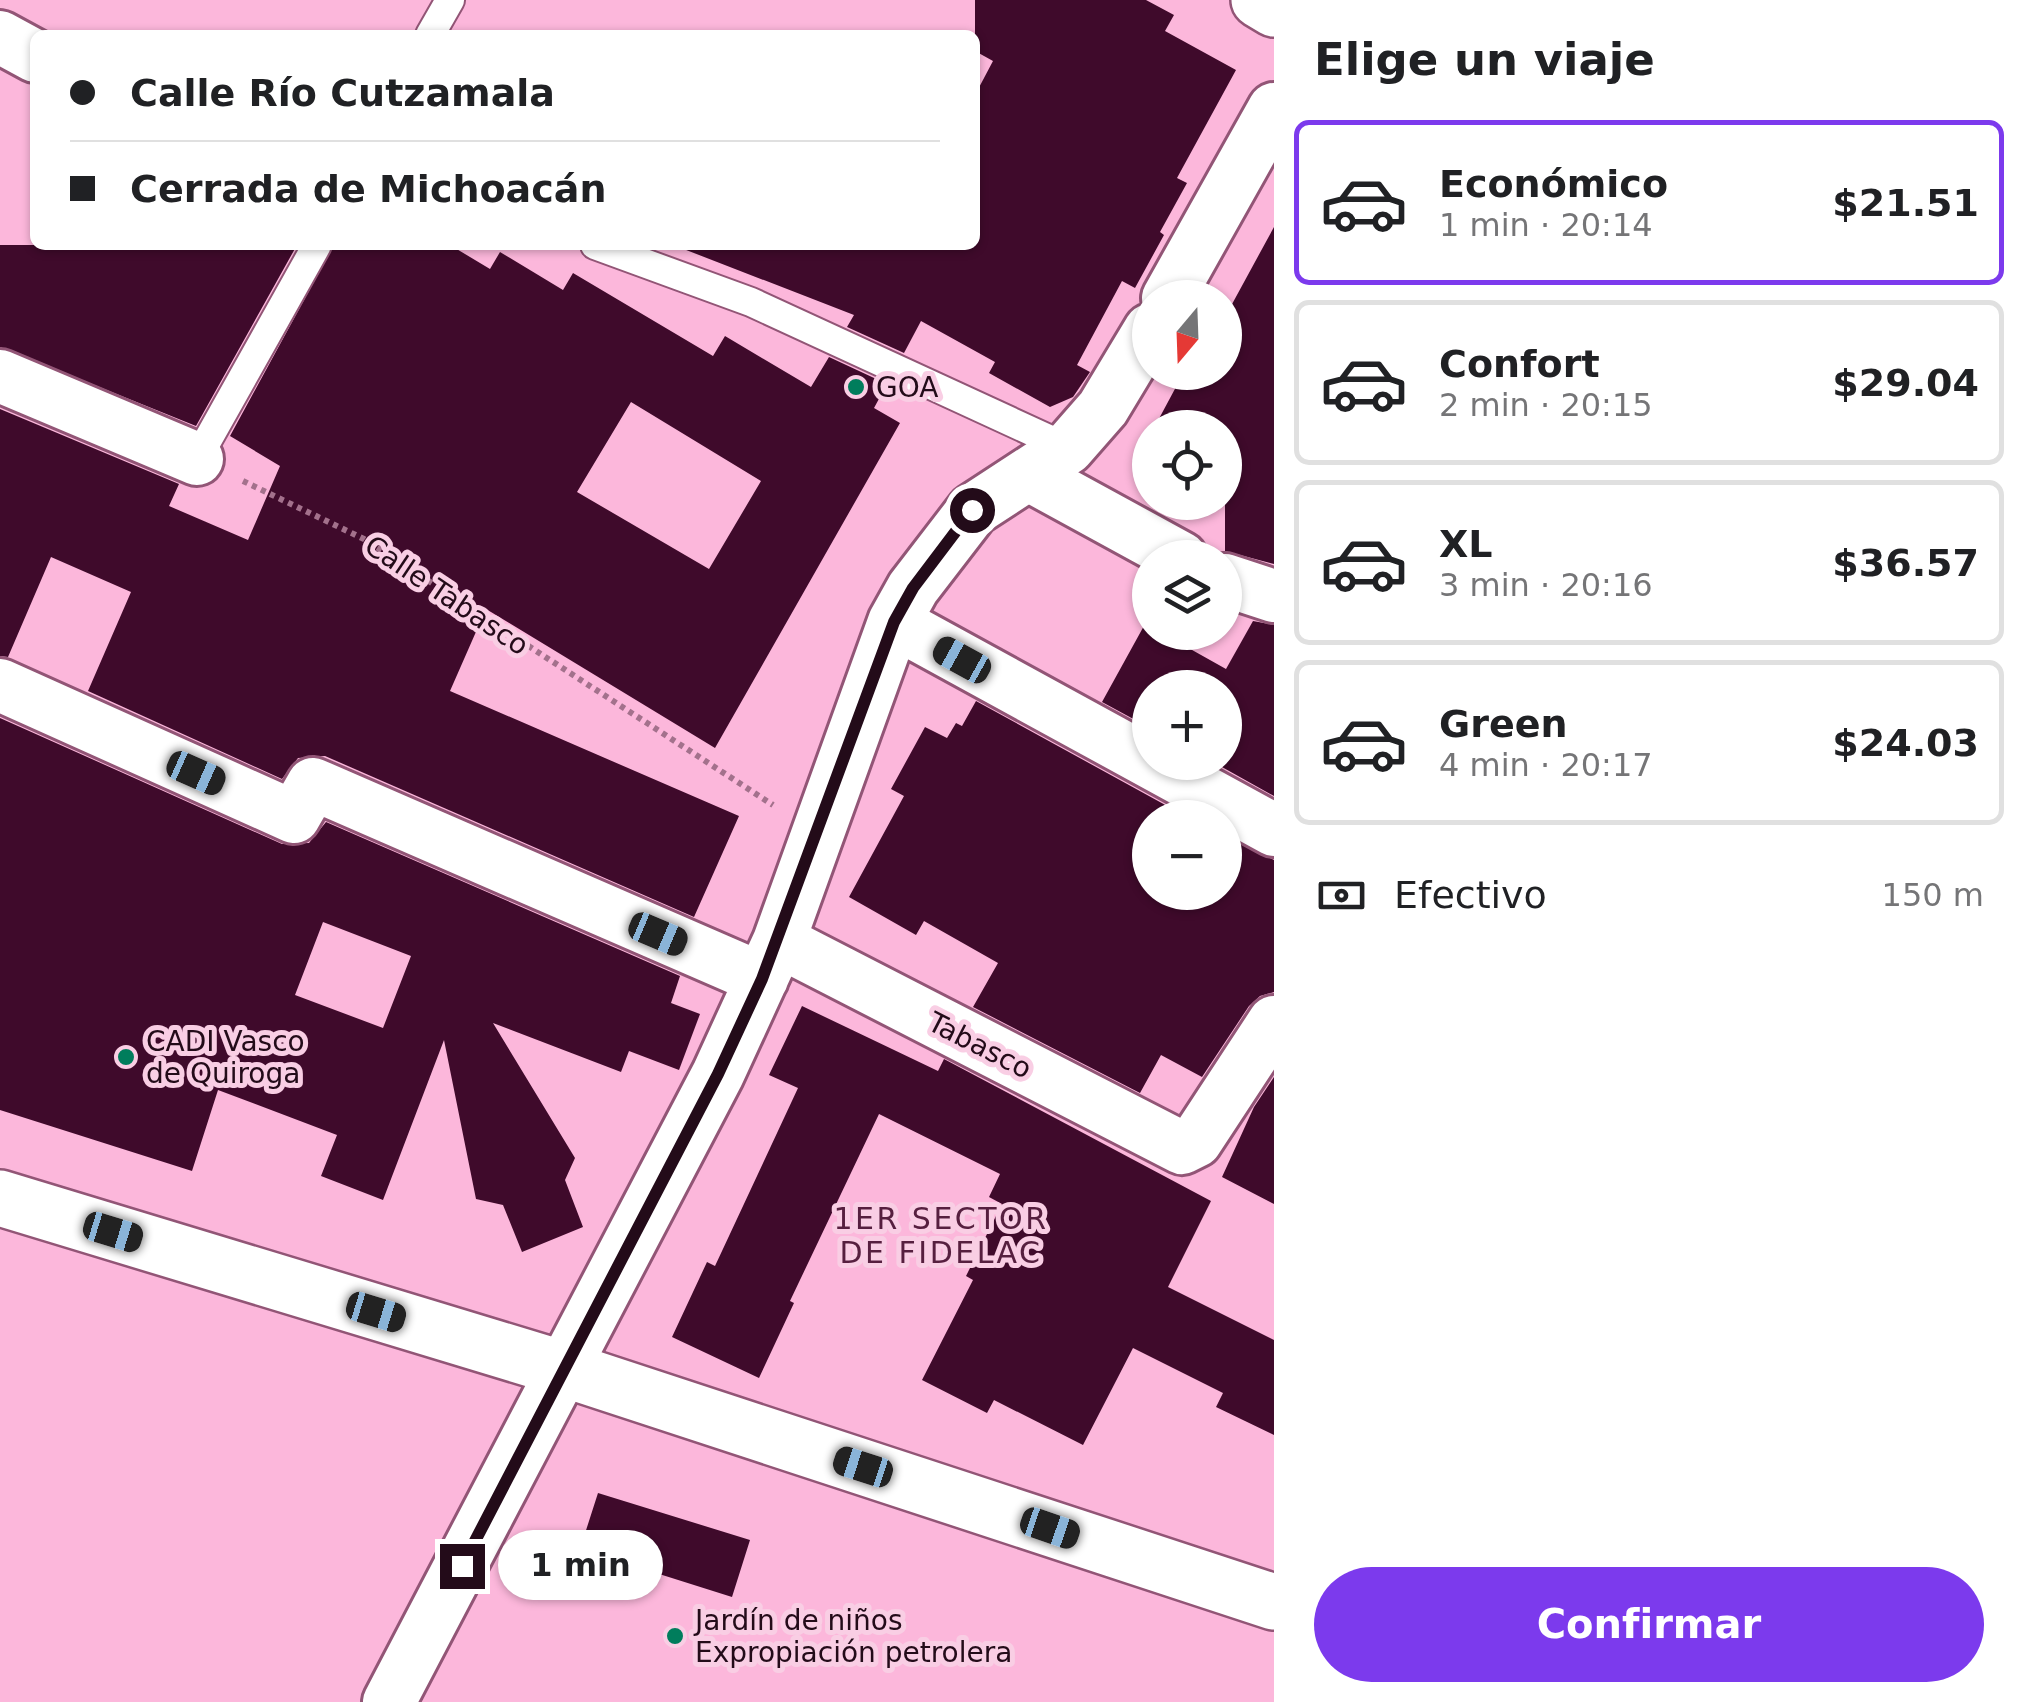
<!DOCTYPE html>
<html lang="es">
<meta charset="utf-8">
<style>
body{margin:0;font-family:"DejaVu Sans",sans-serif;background:#f2f2f2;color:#202124;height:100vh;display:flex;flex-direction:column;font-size:38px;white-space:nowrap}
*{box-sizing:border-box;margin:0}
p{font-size:32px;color:#757577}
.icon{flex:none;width:55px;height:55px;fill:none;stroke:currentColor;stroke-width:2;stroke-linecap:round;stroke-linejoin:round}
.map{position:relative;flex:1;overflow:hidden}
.details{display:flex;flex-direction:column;background:#fff;width:750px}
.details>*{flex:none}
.banner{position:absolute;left:30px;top:30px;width:950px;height:220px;border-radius:15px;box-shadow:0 2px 8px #0004;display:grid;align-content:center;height:220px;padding:0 40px;background:#fff}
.needle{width:65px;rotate:199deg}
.controls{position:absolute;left:1132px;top:280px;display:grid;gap:20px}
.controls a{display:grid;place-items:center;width:110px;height:110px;border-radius:50%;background:#fff;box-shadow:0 2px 8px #0004;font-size:50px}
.end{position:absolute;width:45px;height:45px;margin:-22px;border:12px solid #230b19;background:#fff;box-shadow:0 0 0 5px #fff}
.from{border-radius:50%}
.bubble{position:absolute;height:70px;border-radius:35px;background:#fff;box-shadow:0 2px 8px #0004;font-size:32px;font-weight:600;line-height:70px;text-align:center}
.car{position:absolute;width:30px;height:60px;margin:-30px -15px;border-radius:12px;box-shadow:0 0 8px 2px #0007;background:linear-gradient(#222 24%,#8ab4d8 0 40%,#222 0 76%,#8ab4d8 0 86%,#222 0)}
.banner b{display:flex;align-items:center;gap:35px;height:95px;font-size:38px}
.banner b+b{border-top:2px solid #e0e0e0}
.banner i{width:25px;height:25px;background:#202124}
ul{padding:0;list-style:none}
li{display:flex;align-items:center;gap:30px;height:165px;margin:0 20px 15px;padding:0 20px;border:5px solid #e0e0e0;border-radius:15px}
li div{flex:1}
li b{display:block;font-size:38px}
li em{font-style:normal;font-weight:600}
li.selected{border-color:#7c3aed}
li>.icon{width:90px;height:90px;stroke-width:1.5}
h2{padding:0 40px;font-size:45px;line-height:120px}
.pay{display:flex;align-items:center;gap:25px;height:110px;padding:0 40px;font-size:38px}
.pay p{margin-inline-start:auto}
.cta{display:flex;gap:20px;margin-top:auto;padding:20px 40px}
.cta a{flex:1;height:115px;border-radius:60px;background:#7c3aed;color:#fff;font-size:40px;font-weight:600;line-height:115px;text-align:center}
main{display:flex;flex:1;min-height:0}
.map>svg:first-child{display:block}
.building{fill:#3f0a2b;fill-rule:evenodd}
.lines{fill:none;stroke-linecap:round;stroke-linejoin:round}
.lane-casing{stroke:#925576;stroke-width:32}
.street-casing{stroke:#925576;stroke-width:58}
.secondary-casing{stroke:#925576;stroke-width:60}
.path{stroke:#a3718c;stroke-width:6;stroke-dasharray:5 5;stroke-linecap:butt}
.lane{stroke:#fff;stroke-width:28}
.street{stroke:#fff;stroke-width:52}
.secondary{stroke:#fff;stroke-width:55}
.route{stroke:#230b19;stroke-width:12}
.poi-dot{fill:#007d5c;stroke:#f9cee4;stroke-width:4}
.labels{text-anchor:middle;stroke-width:10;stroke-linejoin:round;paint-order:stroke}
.poi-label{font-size:28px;fill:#230b19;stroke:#f9cee4;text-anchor:start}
.street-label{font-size:28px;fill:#230b19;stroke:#f9cee4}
.neighbourhood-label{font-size:30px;letter-spacing:2.5px;fill:#561f3f;stroke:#f9cee4}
</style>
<main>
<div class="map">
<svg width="1274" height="1702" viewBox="0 0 1274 1702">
<rect width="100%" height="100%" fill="#fcb7db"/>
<path class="building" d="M975 0H1146L1174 15 1165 31 1236 70 1177 178 1187 183 1160 232 1164 235 1135 288 1122 281 1077 365 1090 372 1073 397 1050 407 989 373 995 362 921 321 904 353 847 327 854 315 681 248 975 245V95L993 61 975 51Z
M1274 227V564L1225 551V428H1154L1184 372H1225V317Z
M0 245H297L196 426 0 347Z
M334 245H450L490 269 500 252 563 290 573 273 713 356 725 336 811 387 829 357 887 384 874 408 900 423 715 748 486 609 450 691 739 816 694 917 325 756 298 758 282 779 88 691 131 592 51 557 8 657 0 656V409L179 484 169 506 248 540 280 466 230 436ZM631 402 761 481 709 569 577 492Z
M1253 621 1274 625V796L1213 762H1225V688H1150V728L1102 702 1145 624 1150 632H1160L1226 669Z
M976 701 1189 818H1150V892H1225V837L1274 860V992L1260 996 1249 1006 1202 1077 1161 1055 1140 1093 973 1007 998 963 924 921 916 935 849 897 904 796 891 789 925 727 947 738 956 723 962 726Z
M0 718 282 844 309 843 326 822 680 976 671 1003 700 1014 679 1070 629 1051 621 1072 493 1023 575 1158 565 1180 583 1227 522 1252 503 1205 476 1199 444 1040 383 1200 321 1176 337 1135 218 1090 192 1171 0 1110ZM323 922 411 956 383 1028 295 995Z
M802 1006 938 1071 944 1059 1211 1201 1168 1287 1274 1340V1435L1216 1407 1223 1393 1133 1348 1083 1445 994 1400 987 1413 922 1380 973 1280 966 1276 1002 1204 989 1197 1000 1174 879 1114 790 1301 794 1303 759 1378 672 1337 707 1262 715 1266 798 1088 769 1075Z
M1274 1077V1204L1222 1177 1254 1107Z
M598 1493 750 1540 732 1597 580 1549Z"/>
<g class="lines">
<g class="lane-casing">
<path id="lane" d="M430 35 450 0
M595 245 751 302 1068 448
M197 459 317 245"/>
</g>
<g class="street-casing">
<path id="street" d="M0 37 35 56
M1168 298 1274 109
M0 376 197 459
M1031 476 1181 558
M1225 580 1274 596
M894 622 1274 830
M0 685 294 817 313 784 762 979
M779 941 1182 1148 1196 1141 1274 1022
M389 1702 718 1074 779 941 894 622 913 588 973 510 1068 448 1103 408 1150 330"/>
</g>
<g class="secondary-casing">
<path id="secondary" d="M1259 0 1274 9
M0 1198 564 1369 1274 1602"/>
</g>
<path class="path" d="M243 481 364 539 773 805"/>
<use href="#lane" class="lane"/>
<use href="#street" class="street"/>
<use href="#secondary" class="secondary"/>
</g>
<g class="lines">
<path class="route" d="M462 1566 718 1074 762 979 894 622 913 588 972 510"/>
</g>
<g class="poi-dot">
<circle cx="856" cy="387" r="10"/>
<circle cx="126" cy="1057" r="10"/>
<circle cx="675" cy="1636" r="10"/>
</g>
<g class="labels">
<g class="poi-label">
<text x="876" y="397">GOA</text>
<text x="146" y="1051">CADI Vasco<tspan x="146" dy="32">de Quiroga</tspan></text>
<text x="695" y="1630">Jardín de niños<tspan x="695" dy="32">Expropiación petrolera</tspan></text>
</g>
<g class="street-label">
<text transform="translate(447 595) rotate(34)" y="10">Calle Tabasco</text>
<text transform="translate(980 1045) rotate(27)" y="10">Tabasco</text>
</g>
<g class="neighbourhood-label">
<text x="941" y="1229">1ER SECTOR<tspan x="941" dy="34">DE FIDELAC</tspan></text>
</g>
</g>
</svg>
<div class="controls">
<a><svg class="needle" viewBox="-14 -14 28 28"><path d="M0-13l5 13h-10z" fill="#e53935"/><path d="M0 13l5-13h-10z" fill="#757577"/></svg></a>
<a><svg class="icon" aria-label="locate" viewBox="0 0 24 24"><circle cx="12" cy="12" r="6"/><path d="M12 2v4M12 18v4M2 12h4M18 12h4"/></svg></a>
<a><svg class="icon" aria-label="layers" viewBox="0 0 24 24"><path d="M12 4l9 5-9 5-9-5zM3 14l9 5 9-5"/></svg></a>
<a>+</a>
<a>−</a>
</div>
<i class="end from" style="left:972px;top:510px"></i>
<i class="end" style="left:462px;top:1566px"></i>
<div class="bubble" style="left:498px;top:1530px;width:165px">1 min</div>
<i class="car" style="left:962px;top:660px;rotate:299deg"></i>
<i class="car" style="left:196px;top:773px;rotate:114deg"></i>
<i class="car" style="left:658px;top:934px;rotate:113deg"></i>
<i class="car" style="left:113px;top:1232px;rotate:107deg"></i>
<i class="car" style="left:376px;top:1312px;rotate:107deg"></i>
<i class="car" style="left:863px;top:1467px;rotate:288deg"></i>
<i class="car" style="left:1050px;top:1528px;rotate:109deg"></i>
<div class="banner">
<b><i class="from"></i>Calle Río Cutzamala</b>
<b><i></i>Cerrada de Michoacán</b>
</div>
</div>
<section class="details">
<h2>Elige un viaje</h2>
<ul>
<li class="selected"><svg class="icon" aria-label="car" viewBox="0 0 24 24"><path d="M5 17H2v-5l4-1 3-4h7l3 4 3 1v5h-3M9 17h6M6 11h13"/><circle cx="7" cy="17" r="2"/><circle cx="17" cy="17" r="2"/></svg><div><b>Económico</b><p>1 min · 20:14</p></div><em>$21.51</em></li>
<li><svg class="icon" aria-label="car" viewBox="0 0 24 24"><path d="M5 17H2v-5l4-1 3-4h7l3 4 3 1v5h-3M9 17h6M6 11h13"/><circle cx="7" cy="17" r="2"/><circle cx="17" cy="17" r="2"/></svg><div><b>Confort</b><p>2 min · 20:15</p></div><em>$29.04</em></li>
<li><svg class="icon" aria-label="car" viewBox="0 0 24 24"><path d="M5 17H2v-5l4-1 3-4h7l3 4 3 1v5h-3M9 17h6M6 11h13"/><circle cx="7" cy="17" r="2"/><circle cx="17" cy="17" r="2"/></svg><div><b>XL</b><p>3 min · 20:16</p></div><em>$36.57</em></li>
<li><svg class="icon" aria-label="car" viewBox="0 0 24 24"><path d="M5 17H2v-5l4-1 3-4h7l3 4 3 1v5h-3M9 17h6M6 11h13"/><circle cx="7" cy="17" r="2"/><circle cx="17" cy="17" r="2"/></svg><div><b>Green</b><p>4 min · 20:17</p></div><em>$24.03</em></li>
</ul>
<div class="pay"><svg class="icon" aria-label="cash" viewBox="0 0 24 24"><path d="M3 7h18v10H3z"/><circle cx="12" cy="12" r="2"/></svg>Efectivo<p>150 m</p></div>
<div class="cta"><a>Confirmar</a></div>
</section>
</main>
